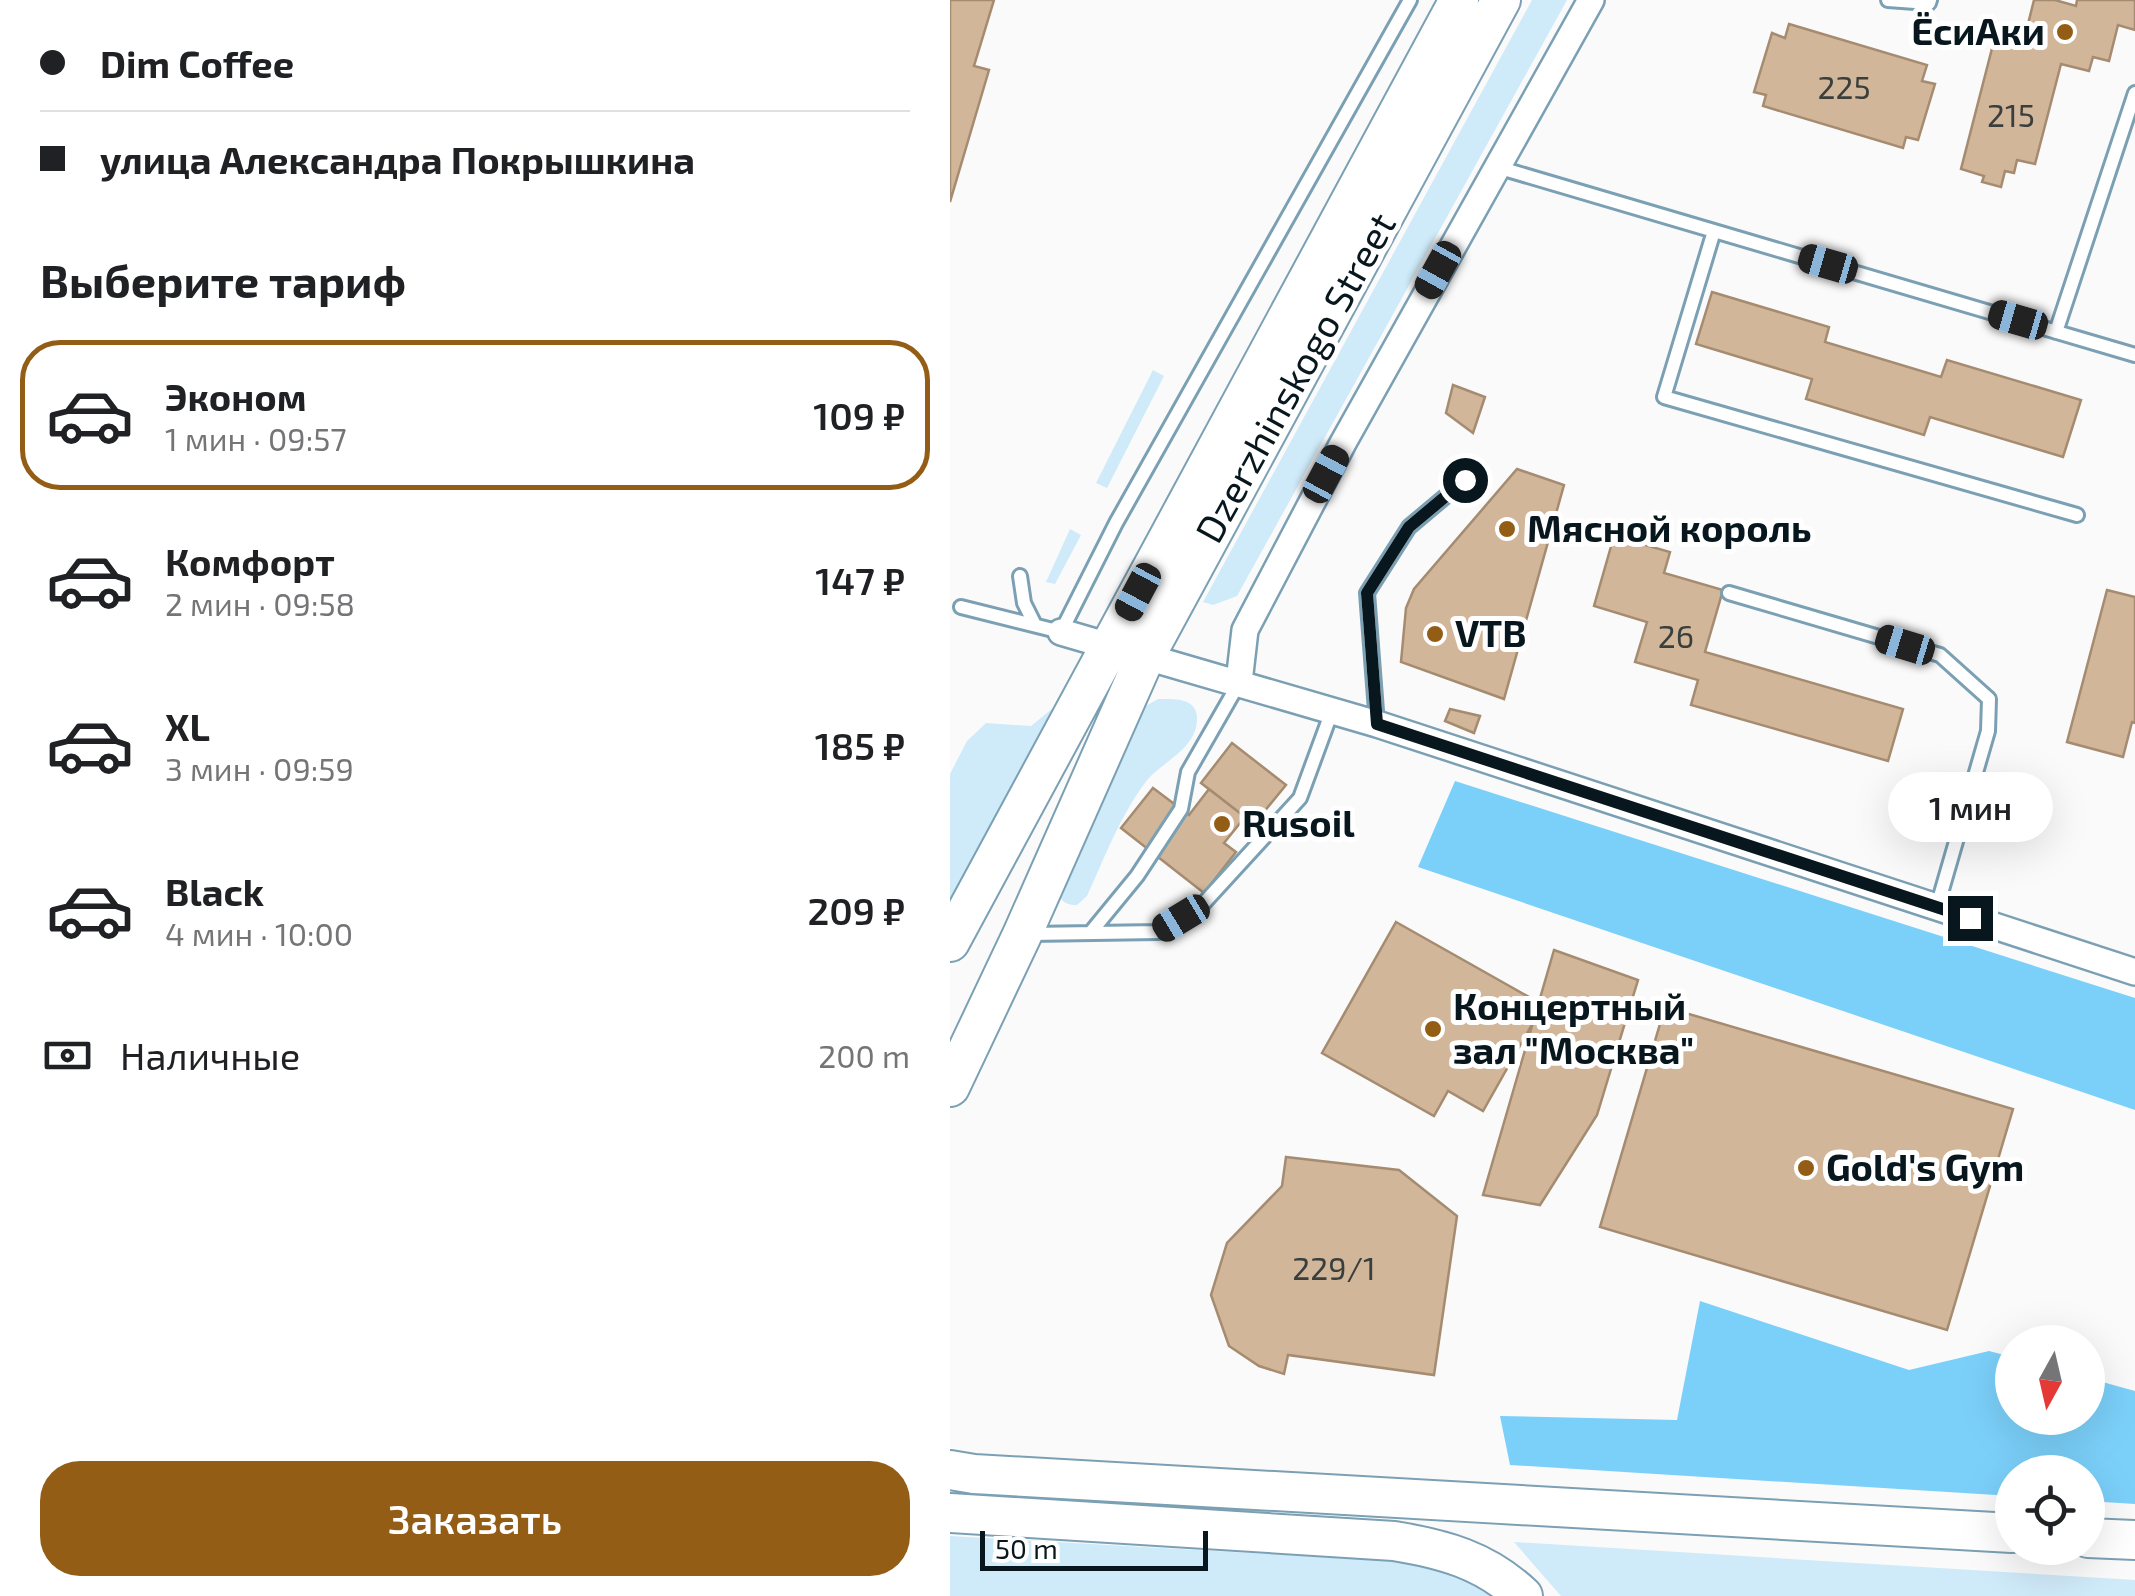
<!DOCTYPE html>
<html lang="ru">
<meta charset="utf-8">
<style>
body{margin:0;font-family:"Exo 2",sans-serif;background:#f6f6f6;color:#202124;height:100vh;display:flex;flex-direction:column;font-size:38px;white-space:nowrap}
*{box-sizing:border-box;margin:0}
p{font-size:32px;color:#757577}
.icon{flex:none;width:55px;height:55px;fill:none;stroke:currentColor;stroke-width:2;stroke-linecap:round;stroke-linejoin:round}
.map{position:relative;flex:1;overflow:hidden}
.drawer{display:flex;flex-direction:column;background:#fff;width:950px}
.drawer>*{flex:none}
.banner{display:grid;align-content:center;height:220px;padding:0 40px;background:#fff}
.needle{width:65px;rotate:188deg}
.tools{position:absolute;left:1045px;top:1325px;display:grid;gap:20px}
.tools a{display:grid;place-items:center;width:110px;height:110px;border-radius:50%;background:#fff;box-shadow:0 10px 40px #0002;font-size:50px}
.scale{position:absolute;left:30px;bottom:25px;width:228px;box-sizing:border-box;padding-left:10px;border:5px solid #08171e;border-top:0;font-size:28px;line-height:35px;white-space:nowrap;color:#08171e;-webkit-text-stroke:8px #fff;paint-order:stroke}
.end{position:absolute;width:45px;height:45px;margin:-22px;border:12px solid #08171e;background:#fff;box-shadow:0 0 0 5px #fff}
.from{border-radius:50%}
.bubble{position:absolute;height:70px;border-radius:35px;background:#fff;box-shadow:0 10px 40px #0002;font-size:32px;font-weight:600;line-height:70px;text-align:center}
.car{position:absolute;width:30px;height:60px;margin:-30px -15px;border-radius:12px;box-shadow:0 0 8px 2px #0007;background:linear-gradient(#222 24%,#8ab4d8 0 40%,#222 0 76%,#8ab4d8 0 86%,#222 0)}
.banner b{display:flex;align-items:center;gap:35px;height:95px;font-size:38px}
.banner b+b{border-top:2px solid #e0e0e0}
.banner i{width:25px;height:25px;background:#202124}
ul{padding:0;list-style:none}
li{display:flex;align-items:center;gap:30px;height:150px;margin:0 20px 15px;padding:0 20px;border:5px solid transparent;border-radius:40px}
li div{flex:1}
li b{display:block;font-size:38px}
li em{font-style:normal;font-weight:600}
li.active{border-color:#945d15}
li>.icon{width:90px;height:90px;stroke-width:1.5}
h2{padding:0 40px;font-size:45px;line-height:120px}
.pay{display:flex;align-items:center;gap:25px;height:110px;padding:0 40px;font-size:38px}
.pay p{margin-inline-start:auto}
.action{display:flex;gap:20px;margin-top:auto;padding:20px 40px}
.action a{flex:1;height:115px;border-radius:40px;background:#945d15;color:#fff;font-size:40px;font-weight:600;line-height:115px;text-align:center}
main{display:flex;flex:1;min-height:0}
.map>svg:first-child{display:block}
.green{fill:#cfeaf9}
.forest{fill:#7bd0fa}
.building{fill:#d2b69a;stroke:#a58b70;stroke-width:2.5}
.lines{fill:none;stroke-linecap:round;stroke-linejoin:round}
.service-casing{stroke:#7ba0b4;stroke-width:18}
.minor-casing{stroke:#7ba0b4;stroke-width:30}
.primary-casing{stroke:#7ba0b4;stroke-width:42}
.service{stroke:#fff;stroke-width:12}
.minor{stroke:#fff;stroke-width:25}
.primary{stroke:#fff;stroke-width:38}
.route{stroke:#08171e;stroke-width:12}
.poi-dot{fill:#945d15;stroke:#fff;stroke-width:4}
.labels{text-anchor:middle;stroke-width:10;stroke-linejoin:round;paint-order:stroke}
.number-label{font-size:32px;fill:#3a3f3d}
.poi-label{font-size:38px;font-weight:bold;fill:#08171e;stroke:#fff;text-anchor:start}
.street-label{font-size:38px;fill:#08171e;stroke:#fff}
</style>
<main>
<section class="drawer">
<div class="banner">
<b><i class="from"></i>Dim Coffee</b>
<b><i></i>улица Александра Покрышкина</b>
</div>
<h2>Выберите тариф</h2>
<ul>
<li class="active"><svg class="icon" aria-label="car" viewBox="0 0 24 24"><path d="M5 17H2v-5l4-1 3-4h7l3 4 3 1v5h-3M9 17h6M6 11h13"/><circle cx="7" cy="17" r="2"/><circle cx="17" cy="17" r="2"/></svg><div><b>Эконом</b><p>1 мин · 09:57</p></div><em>109 ₽</em></li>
<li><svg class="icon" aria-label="car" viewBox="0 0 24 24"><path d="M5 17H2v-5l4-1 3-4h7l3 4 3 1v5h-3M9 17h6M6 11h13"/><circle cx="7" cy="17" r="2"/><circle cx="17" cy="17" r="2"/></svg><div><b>Комфорт</b><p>2 мин · 09:58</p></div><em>147 ₽</em></li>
<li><svg class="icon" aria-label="car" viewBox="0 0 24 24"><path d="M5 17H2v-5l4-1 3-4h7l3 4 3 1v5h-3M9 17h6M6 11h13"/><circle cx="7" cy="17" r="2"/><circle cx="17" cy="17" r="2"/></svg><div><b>XL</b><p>3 мин · 09:59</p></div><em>185 ₽</em></li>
<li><svg class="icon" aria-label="car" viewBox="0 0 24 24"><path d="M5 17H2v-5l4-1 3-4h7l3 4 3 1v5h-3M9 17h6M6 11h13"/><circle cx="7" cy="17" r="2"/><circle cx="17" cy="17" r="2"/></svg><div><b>Black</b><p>4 мин · 10:00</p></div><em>209 ₽</em></li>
</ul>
<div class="pay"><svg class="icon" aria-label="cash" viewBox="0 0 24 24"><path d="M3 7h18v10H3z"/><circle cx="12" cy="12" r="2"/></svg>Наличные<p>200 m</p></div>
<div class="action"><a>Заказать</a></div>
</section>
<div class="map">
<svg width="1185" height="1596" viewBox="0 0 1185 1596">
<rect width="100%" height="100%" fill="#fafafa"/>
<path class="green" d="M582 0H617L287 596 263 605 253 602Z
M203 370 214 376 157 488 146 483Z
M120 529 131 535 105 584 96 582Z
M208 699C222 699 246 697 247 717 248 750 211 761 195 783 170 816 154 859 137 896L127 905C108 905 107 893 109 877L194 707Z
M103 708 56 802 0 899V774L17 741 36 723 81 726Z
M0 1536 443 1561 503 1572 542 1596H0Z
M564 1542 1185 1580V1596H611Z"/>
<path class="forest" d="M505 781 1185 998V1110L468 867Z
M750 1301 959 1370 1039 1351 1062 1357V1418H1138V1378L1185 1391V1504L1138 1501V1472H1062V1496L560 1465 550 1416 727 1420Z"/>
<path class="building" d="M0 0H44L24 66 39 70 0 202Z
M1084 0H1105L1126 6 1127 0H1185V30L1168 25 1159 61 1143 57 1139 71 1111 64 1085 164 1067 160 1064 173 1055 171 1051 187 1032 182 1034 176 1011 169 1047 29 1075 36Z
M839 24 977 65 972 81 985 84 968 140 956 137 953 148 813 106 816 95 804 92 822 33 835 38Z
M762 292 879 327 875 342 991 377 997 360 1131 400 1113 457 980 417 974 435 856 399 862 379 746 344Z
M503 385 535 397 523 433 496 413Z
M567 469 614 485 554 699 451 662 456 608 464 589Z
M664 536 720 552 714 573 773 590 755 652 953 709 938 761 741 705 748 680 685 662 697 622 644 606Z
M1157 590 1185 597V723L1182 722 1173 757 1117 742Z
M500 709 530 716 524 733 495 721Z
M282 743 336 785 304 824 251 783Z
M203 788 239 815 259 789 295 817 274 843 286 852 254 893 171 828Z
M446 922 593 1005 533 1111 498 1091 484 1116 372 1053Z
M604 950 688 980 647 1115 590 1205 533 1195Z
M715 1007 1063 1109 997 1330 650 1227Z
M336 1157 449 1170 507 1216 484 1375 338 1355 334 1374 309 1366 279 1346 261 1295 277 1243 332 1186Z"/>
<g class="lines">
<g class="service-casing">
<path id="service" d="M938 0 979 3 980 0
M547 167 1185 355
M764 231 714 397 1127 515
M1106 332 1185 93
M70 576 74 603 84 623
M779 593 990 655 1039 699 1038 731 987 907
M11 607 111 632 166 523 460 0
M427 724 417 593 459 527 515 480
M141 932 187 876 231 809 238 772 289 683
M80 934 208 932 253 904 350 798 382 711"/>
</g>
<g class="minor-casing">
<path id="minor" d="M111 632 427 724 1185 972
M289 682 295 630 393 443 641 0"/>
</g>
<g class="primary-casing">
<path id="primary" d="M0 942 509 0
M0 1087 72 935 196 655 551 0
M0 1470 24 1474 1062 1533
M0 1513 444 1541C493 1549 535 1560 573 1596
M1138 1538 1185 1540"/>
</g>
<use href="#service" class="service"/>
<use href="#minor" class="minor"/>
<use href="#primary" class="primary"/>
</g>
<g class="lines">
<path class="route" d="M515 480 459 527 417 593 427 724 1020 918"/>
</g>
<g class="poi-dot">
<circle cx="1115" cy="32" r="10"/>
<circle cx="557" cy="529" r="10"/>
<circle cx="485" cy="634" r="10"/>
<circle cx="272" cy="824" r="10"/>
<circle cx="483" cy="1029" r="10"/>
<circle cx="856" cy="1168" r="10"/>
</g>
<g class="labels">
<g class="number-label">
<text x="894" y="99">225</text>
<text x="1061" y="127">215</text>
<text x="726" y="648">26</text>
<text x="384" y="1280">229/1</text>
</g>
<g class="poi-label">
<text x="1095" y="45" text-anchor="end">ЁсиАки</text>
<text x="577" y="542">Мясной король</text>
<text x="505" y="647">VTB</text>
<text x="292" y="837">Rusoil</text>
<text x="503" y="1020">Концертный<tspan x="503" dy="44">зал "Москва"</tspan></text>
<text x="876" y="1181">Gold's Gym</text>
</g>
<g class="street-label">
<text transform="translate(346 378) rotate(-61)" y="13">Dzerzhinskogo Street</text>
</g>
</g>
</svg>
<div class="tools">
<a><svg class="needle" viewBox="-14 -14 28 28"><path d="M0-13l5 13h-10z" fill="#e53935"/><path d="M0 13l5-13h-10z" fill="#757577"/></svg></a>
<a><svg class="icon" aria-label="locate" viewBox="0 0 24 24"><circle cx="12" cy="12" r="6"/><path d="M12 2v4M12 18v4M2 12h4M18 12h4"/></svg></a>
</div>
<div class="scale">50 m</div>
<i class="end from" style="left:515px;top:480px"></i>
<i class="end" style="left:1020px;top:918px"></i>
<div class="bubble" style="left:938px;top:772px;width:165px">1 мин</div>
<i class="car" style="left:878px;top:264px;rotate:286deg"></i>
<i class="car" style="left:488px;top:270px;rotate:209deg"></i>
<i class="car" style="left:1068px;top:320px;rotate:286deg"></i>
<i class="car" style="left:376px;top:474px;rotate:28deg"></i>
<i class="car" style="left:188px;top:592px;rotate:208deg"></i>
<i class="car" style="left:955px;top:645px;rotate:287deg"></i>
<i class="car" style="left:231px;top:918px;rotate:239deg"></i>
</div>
</main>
